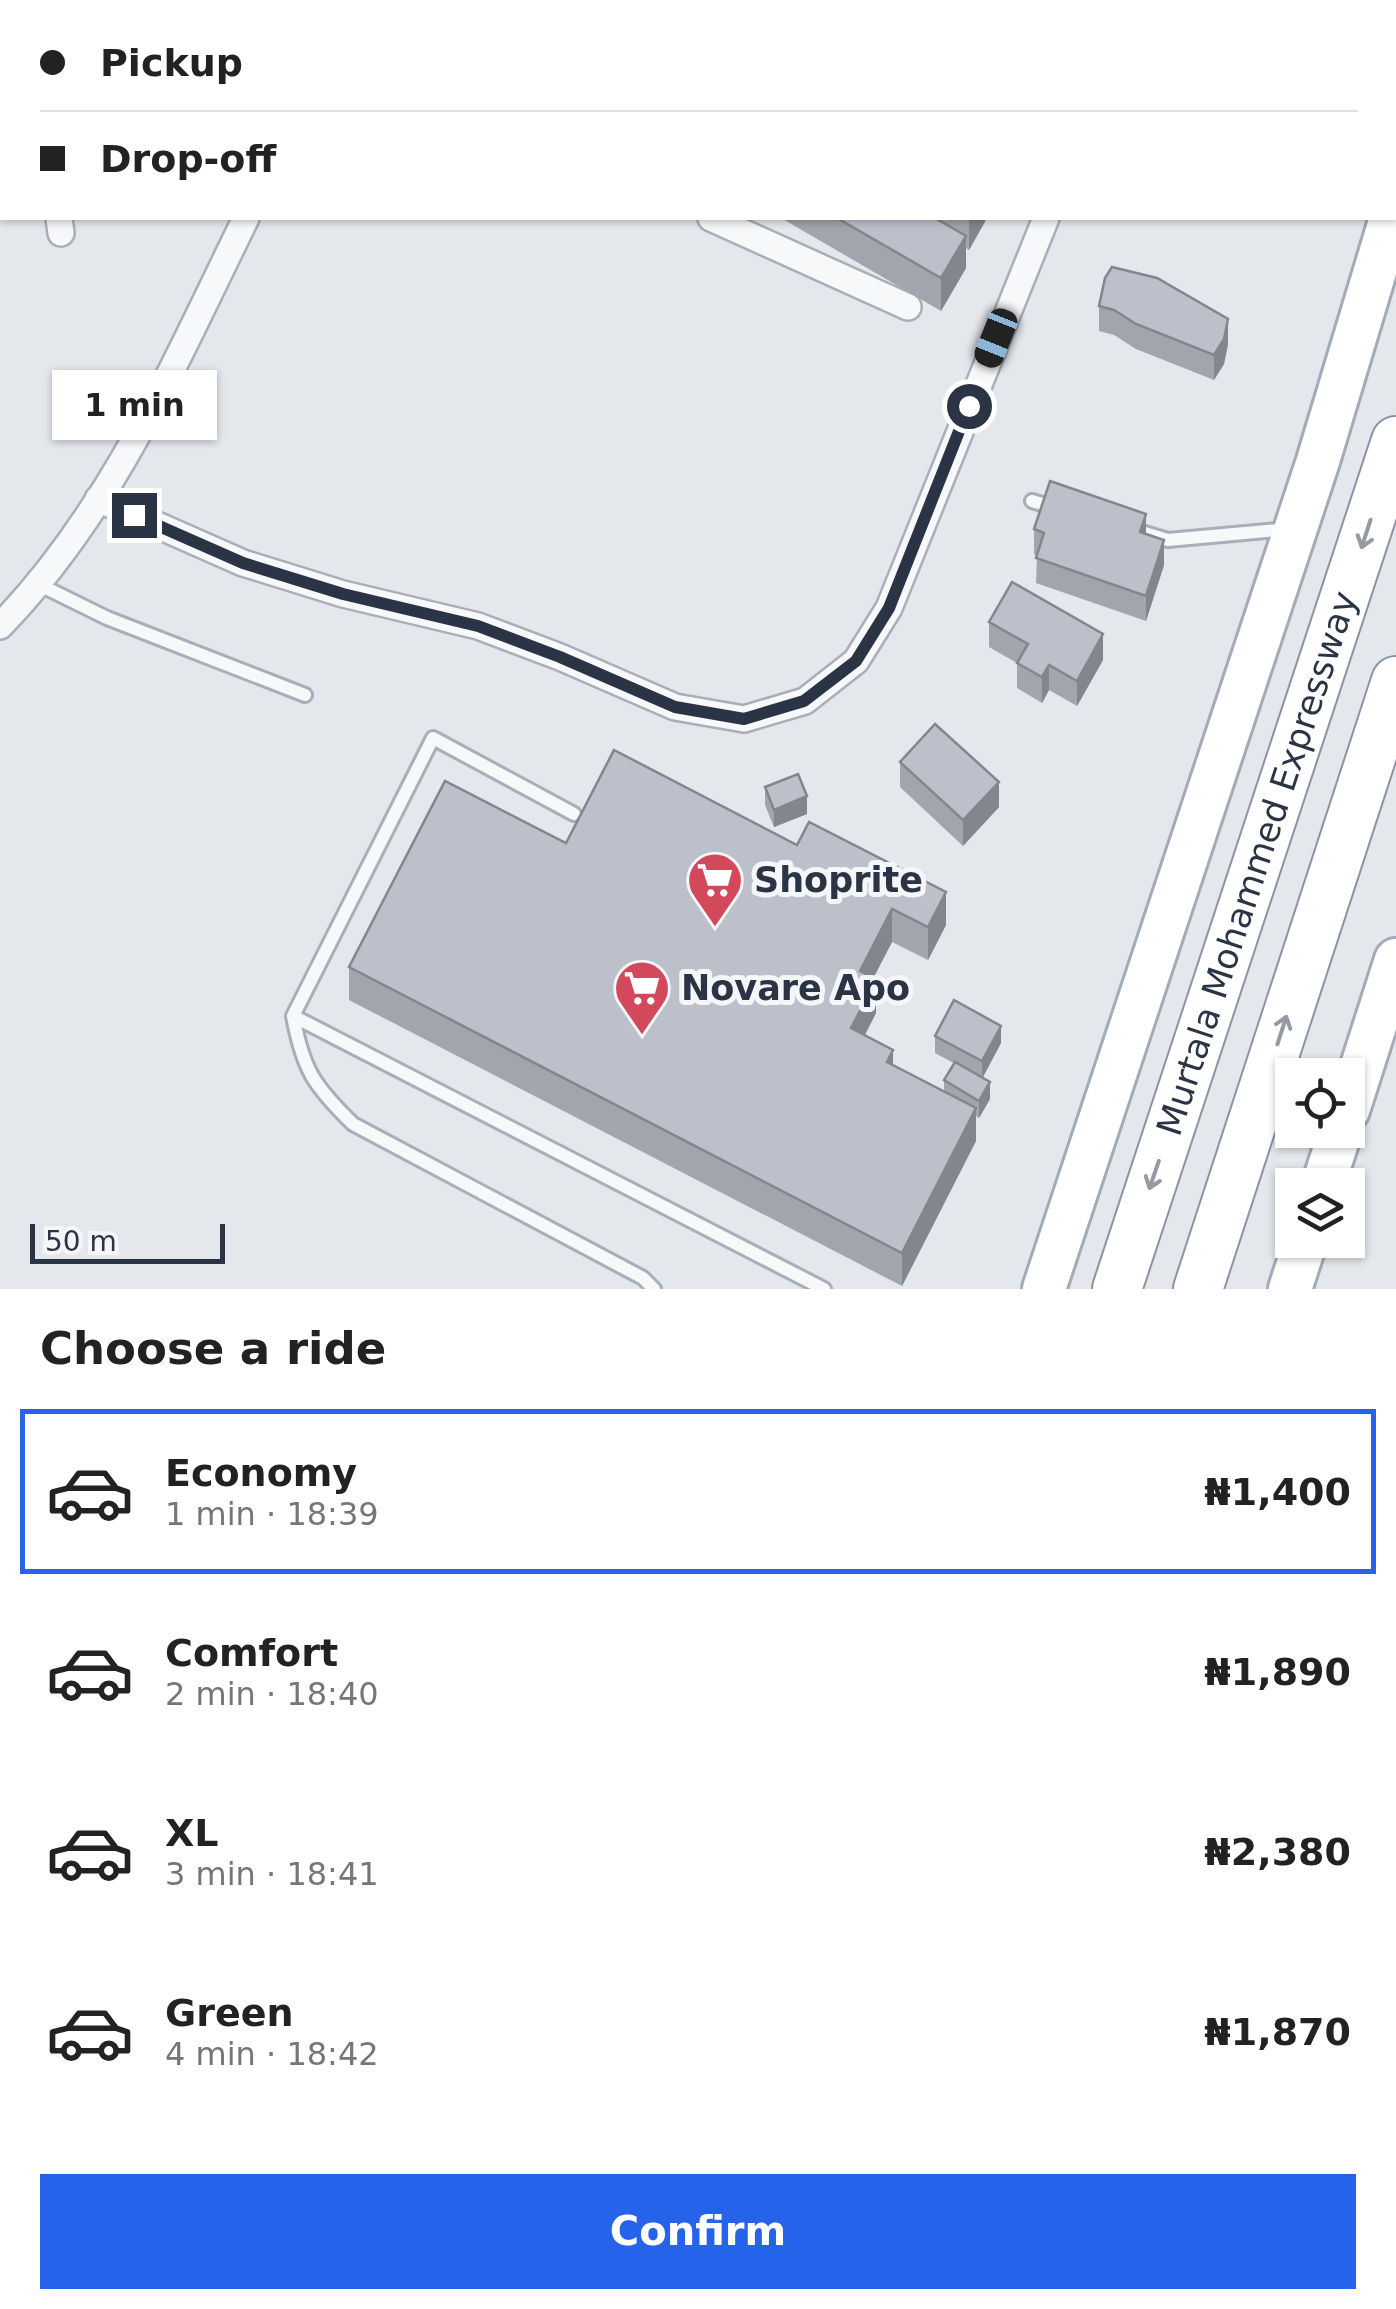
<!DOCTYPE html>
<meta charset="utf-8">
<style>
body{margin:0;font-family:"DejaVu Sans",sans-serif;background:#f2f2f2;color:#222;height:100vh;display:flex;flex-direction:column;font-size:38px;white-space:nowrap}
*{box-sizing:border-box;margin:0}
p{font-size:32px;color:#767676}
.icon{flex:none;width:55px;height:55px;fill:none;stroke:currentColor;stroke-width:2;stroke-linecap:round;stroke-linejoin:round}
.map{position:relative;height:1289px;overflow:hidden}
.sheet{display:flex;flex-direction:column;background:#fff;flex:1}
.sheet>*{flex:none}
.banner{position:absolute;left:0px;top:0px;width:1398px;height:220px;box-shadow:0 2px 8px #0004;display:grid;align-content:center;height:220px;padding:0 40px;background:#fff}
.tools{position:absolute;left:1275px;top:1058px;display:grid;gap:20px}
.tools a{display:grid;place-items:center;width:90px;height:90px;border-radius:0px;background:#fff;box-shadow:0 2px 8px #0004;font-size:50px}
.scale{position:absolute;left:30px;bottom:25px;width:195px;box-sizing:border-box;padding-left:10px;border:5px solid #2b3445;border-top:0;font-size:28px;line-height:35px;white-space:nowrap;color:#2b3445;-webkit-text-stroke:8px #f4f6f9;paint-order:stroke}
.end{position:absolute;width:45px;height:45px;margin:-22px;border:12px solid #2b3445;background:#fff;box-shadow:0 0 0 5px #fff}
.from{border-radius:50%}
.bubble{position:absolute;height:70px;border-radius:0px;background:#fff;box-shadow:0 2px 8px #0004;font-size:32px;font-weight:800;line-height:70px;text-align:center}
.car{position:absolute;width:30px;height:60px;margin:-30px -15px;border-radius:12px;box-shadow:0 0 8px 2px #0007;background:linear-gradient(#222 24%,#8ab4d8 0 40%,#222 0 76%,#8ab4d8 0 86%,#222 0)}
.banner b{display:flex;align-items:center;gap:35px;height:95px;font-size:38px}
.banner b+b{border-top:2px solid #e0e0e0}
.banner i{width:25px;height:25px;background:#222}
ul{padding:0;list-style:none}
li{display:flex;align-items:center;gap:30px;height:165px;margin:0 20px 15px;padding:0 20px;border:5px solid transparent;border-radius:0px}
li div{flex:1}
li b{display:block;font-size:38px}
li em{font-style:normal;font-weight:800}
li.selected{border-color:#2563eb}
li>.icon{width:90px;height:90px;stroke-width:1.5}
h2{padding:0 40px;font-size:45px;line-height:120px}
.cta{display:flex;gap:20px;margin-top:auto;padding:20px 40px}
.cta a{flex:1;height:115px;border-radius:0px;background:#2563eb;color:#fff;font-size:40px;font-weight:800;line-height:115px;text-align:center}
.map>svg:first-child{display:block}
.lines{fill:none;stroke-linecap:round;stroke-linejoin:round}
.service-casing{stroke:#a9aeb7;stroke-width:18}
.minor-casing{stroke:#a9aeb7;stroke-width:30}
.primary-casing{stroke:#a3abb8;stroke-width:48}
.motorway-casing{stroke:#8b94a3;stroke-width:52}
.service{stroke:#f7f8fa;stroke-width:12}
.minor{stroke:#f7f8fa;stroke-width:25}
.primary{stroke:#fff;stroke-width:42}
.motorway{stroke:#fff;stroke-width:48}
.wall{fill:#a1a5ae}
.shaded-wall{fill:#83868d}
.building{fill:#bbc0ca;stroke:#83868d;stroke-width:2.5}
.oneway{stroke:#959aa2}
.route{stroke:#2b3445;stroke-width:12}
.labels{text-anchor:middle;stroke-width:10;stroke-linejoin:round;paint-order:stroke}
.street-label{font-size:35px;fill:#2b3445;stroke:#f4f6f9}
.poi-label{font-size:35px;font-weight:bold;fill:#2b3445;stroke:#f4f6f9;text-anchor:start}
</style>
<div class="map">
<svg width="1396" height="1289" viewBox="0 0 1396 1289">
<rect width="100%" height="100%" fill="#e4e7ec"/>
<g class="lines">
<g class="service-casing">
<path id="service" d="M1032 501 1059 509
M1131 529 1168 540 1289 529
M38 584 107 618 305 695
M574 814 433 738 293 1016C303 1070 314 1086 353 1124L643 1278 654 1289
M293 1016 824 1289"/>
</g>
<g class="minor-casing">
<path id="minor" d="M696 0 701 2
M91 2V0
M348 2 349 0
M618 2 619 0
M1144 2 1145 0
M59 218 61 233
M711 218 908 307
M98 499 243 563 343 594 478 626 560 657 675 707 744 719 805 701 856 661 889 608 1046 218
M0 626C112 511 176 360 246 218"/>
</g>
<g class="primary-casing">
<path id="primary" d="M1348 1110 1396 960
M1323 1185 1341 1130
M1044 1289 1318 461 1391 218
M1290 1289 1306 1240"/>
</g>
<g class="motorway-casing">
<g id="motorway">
<path id="s1" d="M1117 1289 1396 441"/>
<path d="M1198 1289 1396 681"/>
</g>
</g>
<use href="#service" class="service"/>
<use href="#minor" class="minor"/>
<use href="#primary" class="primary"/>
<use href="#motorway" class="motorway"/>
</g>
<path class="wall" d="M781 218H987L969 250 966 248V268L941 311Z
M1105 278 1228 344 1224 364 1214 380 1136 349 1114 335 1099 331V306Z
M1034 529 1146 534 1164 565 1146 621 1036 583 1037 556 1034 554Z
M989 622 1103 660 1077 706 1049 690 1042 703 1017 688V663L989 647Z
M614 750 946 925 928 960 892 942 873 978 876 1013 865 1035 893 1065 944 1092V1080L954 1063 935 1053V1036L1001 1043 982 1078 990 1099 979 1118 976 1116V1141L902 1286 349 1000V967L566 843Z
M900 762 999 807 963 846 900 787Z
M765 787 807 814 774 827 765 805Z"/>
<path class="shaded-wall" d="M969 218H987L969 250Z
M966 236V268L941 311V278Z
M1228 319V344L1224 364 1214 380V355Z
M1146 514V539L1140 532Z
M1164 540V565L1146 621V596Z
M1103 634V660L1077 706V681Z
M1049 665V690L1042 703V677Z
M999 782V807L963 846V820Z
M807 796V814L774 827V810Z
M946 892V925L928 960V927Z
M892 909V942L860 1004V971Z
M876 980V1013L851 1061V1028Z
M1001 1026V1043L982 1079V1061Z
M893 1050V1083L887 1062Z
M990 1082V1099L979 1118V1101Z
M976 1108V1141L902 1286V1253Z"/>
<path class="building" d="M975 0H1072L1071 2H974Z
M837 218H935L966 236 941 278Z
M1112 267 1157 278 1228 319 1224 339 1214 355 1136 324 1114 310 1099 306 1105 278Z
M1050 481 1146 514 1140 532 1164 540 1146 596 1036 558 1044 533 1034 529Z
M1012 582 1103 634 1077 681 1049 665 1042 677 1017 663 1028 644 989 622Z
M935 724 999 782 963 820 900 762Z
M614 750 797 845 809 822 946 892 928 927 892 909 860 971 876 980 851 1028 893 1050 887 1062 976 1108 902 1253 349 967 445 781 566 843Z
M798 774 807 796 774 810 765 787Z
M954 1000 1001 1026 982 1061 935 1036Z
M955 1062 990 1082 979 1101 944 1080Z"/>
<defs><path id="oneway-shaft" d="M-6 0H5M1.5-3L5.5 0L1.5 3" fill="none" stroke-width="1.6" stroke-linecap="round" stroke-linejoin="round" transform="scale(2.5)"/></defs>
<g class="oneway">
<use href="#oneway-shaft" transform="translate(1366 534) rotate(108)"/>
<use href="#oneway-shaft" transform="translate(1282 1030) rotate(-72)"/>
<use href="#oneway-shaft" transform="translate(1154 1175) rotate(109)"/>
</g>
<g class="lines">
<path class="route" d="M134 515 243 563 343 594 478 626 560 657 675 707 744 719 804 701 856 661 889 608 969 406"/>
</g>
<defs>
<g id="supermarket-pin" transform="scale(2.875)"><path d="M0 17L-7.5 6A9.5 9.5 0 1 1 7.5 6Z" fill="#d1495b" stroke="#f4f6f9"/><path d="M-6-5.5h2.5l.6 2H6L4.5 2H-2.5L-4.4-4H-6ZM-1.5 3.2a1.3 1.3 0 1 0 .1 0ZM3 3.2a1.3 1.3 0 1 0 .1 0Z" fill="#fff"/></g>
</defs>
<g fill-rule="evenodd">
<use href="#supermarket-pin" x="715" y="880"/>
<use href="#supermarket-pin" x="642" y="988"/>
</g>
<g class="labels">
<g class="street-label">
<text dy="12" stroke="none"><textPath href="#s1" startOffset="448">Murtala Mohammed Expressway</textPath></text>
</g>
<g class="poi-label">
<text x="754" y="892">Shoprite</text>
<text x="681" y="1000">Novare Apo</text>
</g>
</g>
</svg>
<div class="tools">
<a><svg class="icon" aria-label="locate" viewBox="0 0 24 24"><circle cx="12" cy="12" r="6"/><path d="M12 2v4M12 18v4M2 12h4M18 12h4"/></svg></a>
<a><svg class="icon" aria-label="layers" viewBox="0 0 24 24"><path d="M12 4l9 5-9 5-9-5zM3 14l9 5 9-5"/></svg></a>
</div>
<div class="scale">50 m</div>
<i class="end from" style="left:969px;top:406px"></i>
<i class="end" style="left:134px;top:515px"></i>
<div class="bubble" style="left:52px;top:370px;width:165px">1 min</div>
<i class="car" style="left:996px;top:338px;rotate:202deg"></i>
<div class="banner">
<b><i class="from"></i>Pickup</b>
<b><i></i>Drop-off</b>
</div>
</div>
<section class="sheet">
<h2>Choose a ride</h2>
<ul>
<li class="selected"><svg class="icon" aria-label="car" viewBox="0 0 24 24"><path d="M5 17H2v-5l4-1 3-4h7l3 4 3 1v5h-3M9 17h6M6 11h13"/><circle cx="7" cy="17" r="2"/><circle cx="17" cy="17" r="2"/></svg><div><b>Economy</b><p>1 min · 18:39</p></div><em>₦1,400</em></li>
<li><svg class="icon" aria-label="car" viewBox="0 0 24 24"><path d="M5 17H2v-5l4-1 3-4h7l3 4 3 1v5h-3M9 17h6M6 11h13"/><circle cx="7" cy="17" r="2"/><circle cx="17" cy="17" r="2"/></svg><div><b>Comfort</b><p>2 min · 18:40</p></div><em>₦1,890</em></li>
<li><svg class="icon" aria-label="car" viewBox="0 0 24 24"><path d="M5 17H2v-5l4-1 3-4h7l3 4 3 1v5h-3M9 17h6M6 11h13"/><circle cx="7" cy="17" r="2"/><circle cx="17" cy="17" r="2"/></svg><div><b>XL</b><p>3 min · 18:41</p></div><em>₦2,380</em></li>
<li><svg class="icon" aria-label="car" viewBox="0 0 24 24"><path d="M5 17H2v-5l4-1 3-4h7l3 4 3 1v5h-3M9 17h6M6 11h13"/><circle cx="7" cy="17" r="2"/><circle cx="17" cy="17" r="2"/></svg><div><b>Green</b><p>4 min · 18:42</p></div><em>₦1,870</em></li>
</ul>
<div class="cta"><a>Confirm</a></div>
</section>
